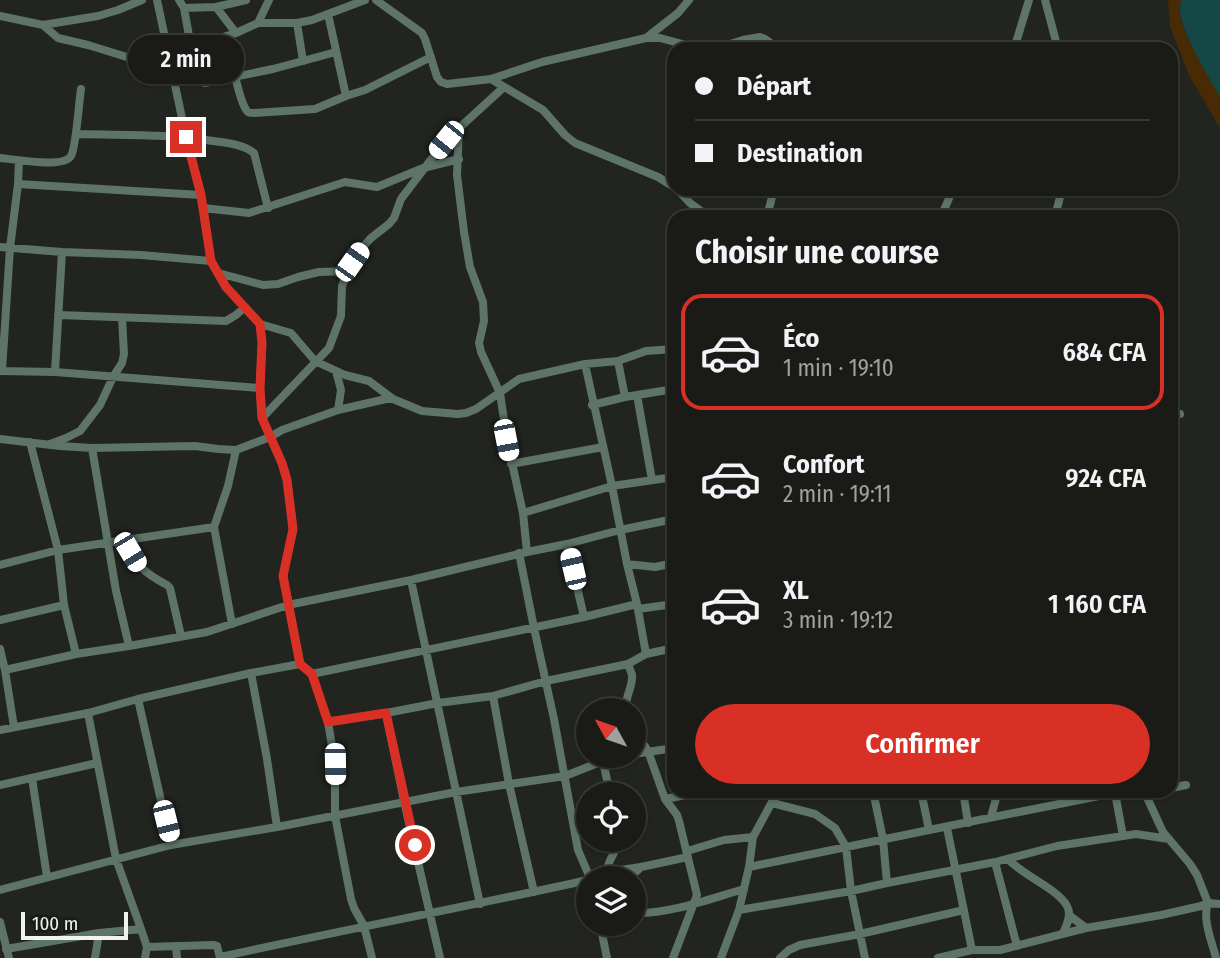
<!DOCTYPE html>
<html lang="fr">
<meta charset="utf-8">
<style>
body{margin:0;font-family:"Fira Sans Condensed",sans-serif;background:#272824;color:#f1f3f6;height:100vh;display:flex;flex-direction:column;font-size:26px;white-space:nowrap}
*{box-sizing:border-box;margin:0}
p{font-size:23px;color:#9fa1a1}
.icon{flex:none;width:38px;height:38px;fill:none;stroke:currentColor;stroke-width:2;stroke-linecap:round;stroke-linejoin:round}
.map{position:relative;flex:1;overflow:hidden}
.panel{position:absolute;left:667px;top:210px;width:511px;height:588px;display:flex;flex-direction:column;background:#1a1b17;border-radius:21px;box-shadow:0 2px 5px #0004,0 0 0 2px #383936}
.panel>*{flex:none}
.banner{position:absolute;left:667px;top:42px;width:511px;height:154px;border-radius:21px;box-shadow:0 2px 5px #0004,0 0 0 2px #383936;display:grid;align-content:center;height:154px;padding:0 28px;background:#1a1b17}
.needle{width:46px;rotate:310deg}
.fabs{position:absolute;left:576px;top:698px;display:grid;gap:14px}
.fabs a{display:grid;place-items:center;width:70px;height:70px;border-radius:50%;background:#1a1b17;box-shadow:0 2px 5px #0004,0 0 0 2px #383936;font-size:35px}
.scale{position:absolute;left:21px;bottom:18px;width:107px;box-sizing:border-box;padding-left:7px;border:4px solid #f1f3f0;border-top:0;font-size:19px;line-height:24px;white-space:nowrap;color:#f1f3f0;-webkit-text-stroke:5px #181b16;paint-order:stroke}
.end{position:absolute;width:32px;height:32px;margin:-16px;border:9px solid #d93025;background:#fff;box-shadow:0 0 0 4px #fff}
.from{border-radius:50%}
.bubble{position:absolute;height:49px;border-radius:24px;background:#1a1b17;box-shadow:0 2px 5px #0004,0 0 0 2px #383936;font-size:23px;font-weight:600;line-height:49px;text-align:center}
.car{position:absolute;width:21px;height:42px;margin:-21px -10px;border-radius:9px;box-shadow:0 0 5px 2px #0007;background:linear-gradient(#fff 24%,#345 0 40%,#fff 0 76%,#345 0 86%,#fff 0)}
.banner b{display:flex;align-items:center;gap:24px;height:66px;font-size:26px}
.banner b+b{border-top:2px solid #383936}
.banner i{width:18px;height:18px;background:#f1f3f6}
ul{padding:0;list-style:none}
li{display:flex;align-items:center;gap:21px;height:116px;margin:0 14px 10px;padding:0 14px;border:4px solid transparent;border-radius:21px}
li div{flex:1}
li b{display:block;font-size:26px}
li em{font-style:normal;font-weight:600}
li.selected{border-color:#d93025}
li>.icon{width:63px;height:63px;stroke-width:1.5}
h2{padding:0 28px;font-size:32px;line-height:84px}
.cta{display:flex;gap:14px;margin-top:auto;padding:14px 28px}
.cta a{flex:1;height:80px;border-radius:42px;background:#d93025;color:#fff;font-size:28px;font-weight:600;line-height:80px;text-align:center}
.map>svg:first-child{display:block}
.green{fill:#482b04}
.water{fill:#134847}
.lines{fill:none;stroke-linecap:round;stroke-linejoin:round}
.street{stroke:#5e7468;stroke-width:8}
.route{stroke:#d93025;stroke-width:9}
</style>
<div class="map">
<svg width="1220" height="958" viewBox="0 0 1220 958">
<rect width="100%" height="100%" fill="#22241f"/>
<path class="green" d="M1168 0H1182C1170 23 1211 72 1219 95 1220 104 1220 118 1220 128L1189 75 1170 27Z"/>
<path class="water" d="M1182 0H1220V97C1210 78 1171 19 1182 0Z"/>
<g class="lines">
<path class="street" d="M157 0 186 137 201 195 211 261 226 287 260 324 262 343 260 388 262 418 282 463 287 479 293 529 283 576 300 664
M179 0 184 8 216 7 246 0
M376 0 422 33 425 39 437 77 441 82 447 84 491 79 542 62 646 38H660L701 49H714L743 40 760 37 765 39 779 49
M1045 0 1058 49
M216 7 236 33 258 23H297L312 20 365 0
M184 8 191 47V74
M328 14 346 96
M0 16 43 25 98 16 118 10 142 0
M258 23 269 0
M297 23 303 61
M43 25 58 38 88 45 172 71 186 72 205 83 273 69 336 52
M646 38 678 13 689 0
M1014 49 1029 0
M168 52 191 47 236 33
M235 76C237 84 242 107 248 112 249 113 252 113 254 113L315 109 346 96 365 90 431 57
M491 79 543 110 565 135 575 143 658 177 674 187
M459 127 457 175 464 232 470 267 483 302 484 321 479 343 481 352 500 393 507 440 523 513 527 552
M76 134C121 135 168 134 213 141 227 143 243 144 254 153L268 208
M0 158C14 159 63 169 71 156 76 148 79 101 81 89
M18 184 201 195
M677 189 690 203 709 217
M203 208 249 213 345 182 377 187 423 168 459 159
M767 217 774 189
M941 217 953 189
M1055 217 1062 189
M0 247 62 252 141 255 211 261
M218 273 263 285 278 284 298 277 319 272 348 271
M58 315 226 321 236 315 245 307
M260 324 291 333 315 361 345 375 369 381 393 399
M618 361 625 397
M585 364 612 486 627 564 637 604
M0 371 55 372 260 388
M2 371 10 248 18 184 19 161
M336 371 341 390 338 410
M55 372 62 252
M637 395 652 480
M592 405 625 397 674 389
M1171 416 1180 414
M262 418 329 348 341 316 342 286 352 262 360 250 371 238 389 224 394 218 401 199 446 140 504 87
M0 439 60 446 92 448 195 446 218 449 236 450 270 437 282 430 338 410 351 407 386 399H393L422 411 458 414 466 413 476 409 519 379 585 364 618 361 646 351 674 349
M30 442 58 550 64 605 76 654
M50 444 66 438 80 431 100 405 113 377 122 363 124 354 122 318
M92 448 116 591 129 646
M511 464 603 447
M523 513 612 486 674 477
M123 539C138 565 140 571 167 585L170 588 181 636
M567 544 584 617
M519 553 534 628 554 719 578 850 590 878
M627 564 655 567 674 563
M0 565 58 550 214 527
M411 580 480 904
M638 609 674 604
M0 620 64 605
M232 624 214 527 228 486 236 450
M0 649 5 670 14 727
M5 670 76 654 129 646 207 632 288 605 411 580 527 552 567 544 620 530 674 519
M251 673 267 759 277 827
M312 674 584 617 637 604 646 654
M493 696 509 784 534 892
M138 699 171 845
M626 710C624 698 633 688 632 675 632 674 628 665 628 664
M88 713 116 859 141 929 147 947 145 958
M386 713 404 801 440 958
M328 722 386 713 438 703 493 696 546 681 628 664 646 654 674 648
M0 730 88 713 138 699 251 673 300 664 312 674 328 722 335 764V816L351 899 354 908 364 926 372 958
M634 730 648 751 665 799 677 815 679 821 697 895 673 958
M634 754 674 748
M603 761 610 794
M32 778 47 877
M0 785 97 763
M1171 788 1186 785
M873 791 883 839 887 883
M921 791 929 830 1124 791
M963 791 968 823
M1144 791 1163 832 1190 864 1197 875 1208 903C1202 919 1212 942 1216 958
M1115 793 1123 836
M665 799 707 791
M772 803 815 814 835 828 846 847 851 891 865 958
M991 817 998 791
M947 828 972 950
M687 851 724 840 753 837
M1009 860C1024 876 1058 889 1067 906 1072 914 1067 925 1063 933
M995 862 1017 946
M749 867 929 830
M607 872C608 857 618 852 618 840
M592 878 607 872 641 867 688 857
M630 878 641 867
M0 890 171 845 277 827 456 792 565 776 603 761 626 756
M739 910 851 891 887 883 995 862 1057 846 1136 834 1169 839
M634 913C671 914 709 899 744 889
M1069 915 1086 928
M0 922 9 958
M600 924 607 958
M176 946 177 958
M147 947 213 945 217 946 220 958
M6 949 99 933 141 929
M220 957C343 930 466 907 588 880
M95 958 99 933
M721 958 739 910 749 867 753 837 778 791
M780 958 789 950 800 945 860 934 964 910
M938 958 972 950H1000L1086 928 1161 915 1201 906 1208 903 1220 904"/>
</g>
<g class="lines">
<path class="route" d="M186 137 201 195 211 261 226 287 260 324 262 343 260 388 262 418 282 463 287 480 293 529 283 576 300 664 312 674 328 722 386 713 415 845"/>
</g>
</svg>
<div class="fabs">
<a><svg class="needle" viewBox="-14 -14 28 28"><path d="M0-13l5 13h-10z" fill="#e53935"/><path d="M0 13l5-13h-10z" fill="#9fa1a1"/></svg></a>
<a><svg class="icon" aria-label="locate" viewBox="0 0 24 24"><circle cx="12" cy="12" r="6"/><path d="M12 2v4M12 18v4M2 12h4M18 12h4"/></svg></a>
<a><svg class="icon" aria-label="layers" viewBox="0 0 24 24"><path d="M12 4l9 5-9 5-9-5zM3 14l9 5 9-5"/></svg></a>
</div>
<div class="scale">100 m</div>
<i class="end from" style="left:415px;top:845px"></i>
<i class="end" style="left:186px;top:137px"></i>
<div class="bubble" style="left:128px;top:35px;width:116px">2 min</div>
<i class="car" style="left:446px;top:140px;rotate:219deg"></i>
<i class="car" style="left:352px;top:262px;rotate:35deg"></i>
<i class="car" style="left:506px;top:440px;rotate:169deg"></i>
<i class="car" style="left:130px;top:552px;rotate:149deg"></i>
<i class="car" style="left:573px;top:569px;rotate:347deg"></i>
<i class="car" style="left:335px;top:764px;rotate:179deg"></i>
<i class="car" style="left:166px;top:821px;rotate:166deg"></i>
<div class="banner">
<b><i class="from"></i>Départ</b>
<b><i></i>Destination</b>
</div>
<section class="panel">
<h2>Choisir une course</h2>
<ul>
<li class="selected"><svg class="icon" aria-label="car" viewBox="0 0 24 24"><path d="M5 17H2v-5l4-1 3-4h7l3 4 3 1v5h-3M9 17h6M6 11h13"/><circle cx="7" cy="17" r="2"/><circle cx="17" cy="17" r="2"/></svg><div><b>Éco</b><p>1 min · 19:10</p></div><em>684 CFA</em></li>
<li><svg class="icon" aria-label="car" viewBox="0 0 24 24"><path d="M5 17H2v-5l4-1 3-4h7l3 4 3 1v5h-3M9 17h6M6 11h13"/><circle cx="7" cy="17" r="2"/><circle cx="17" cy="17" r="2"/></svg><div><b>Confort</b><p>2 min · 19:11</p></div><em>924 CFA</em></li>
<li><svg class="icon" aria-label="car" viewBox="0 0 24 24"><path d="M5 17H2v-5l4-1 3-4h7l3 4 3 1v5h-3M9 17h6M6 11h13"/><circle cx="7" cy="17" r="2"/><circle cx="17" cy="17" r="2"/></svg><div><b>XL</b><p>3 min · 19:12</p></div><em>1 160 CFA</em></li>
</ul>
<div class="cta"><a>Confirmer</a></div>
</section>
</div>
